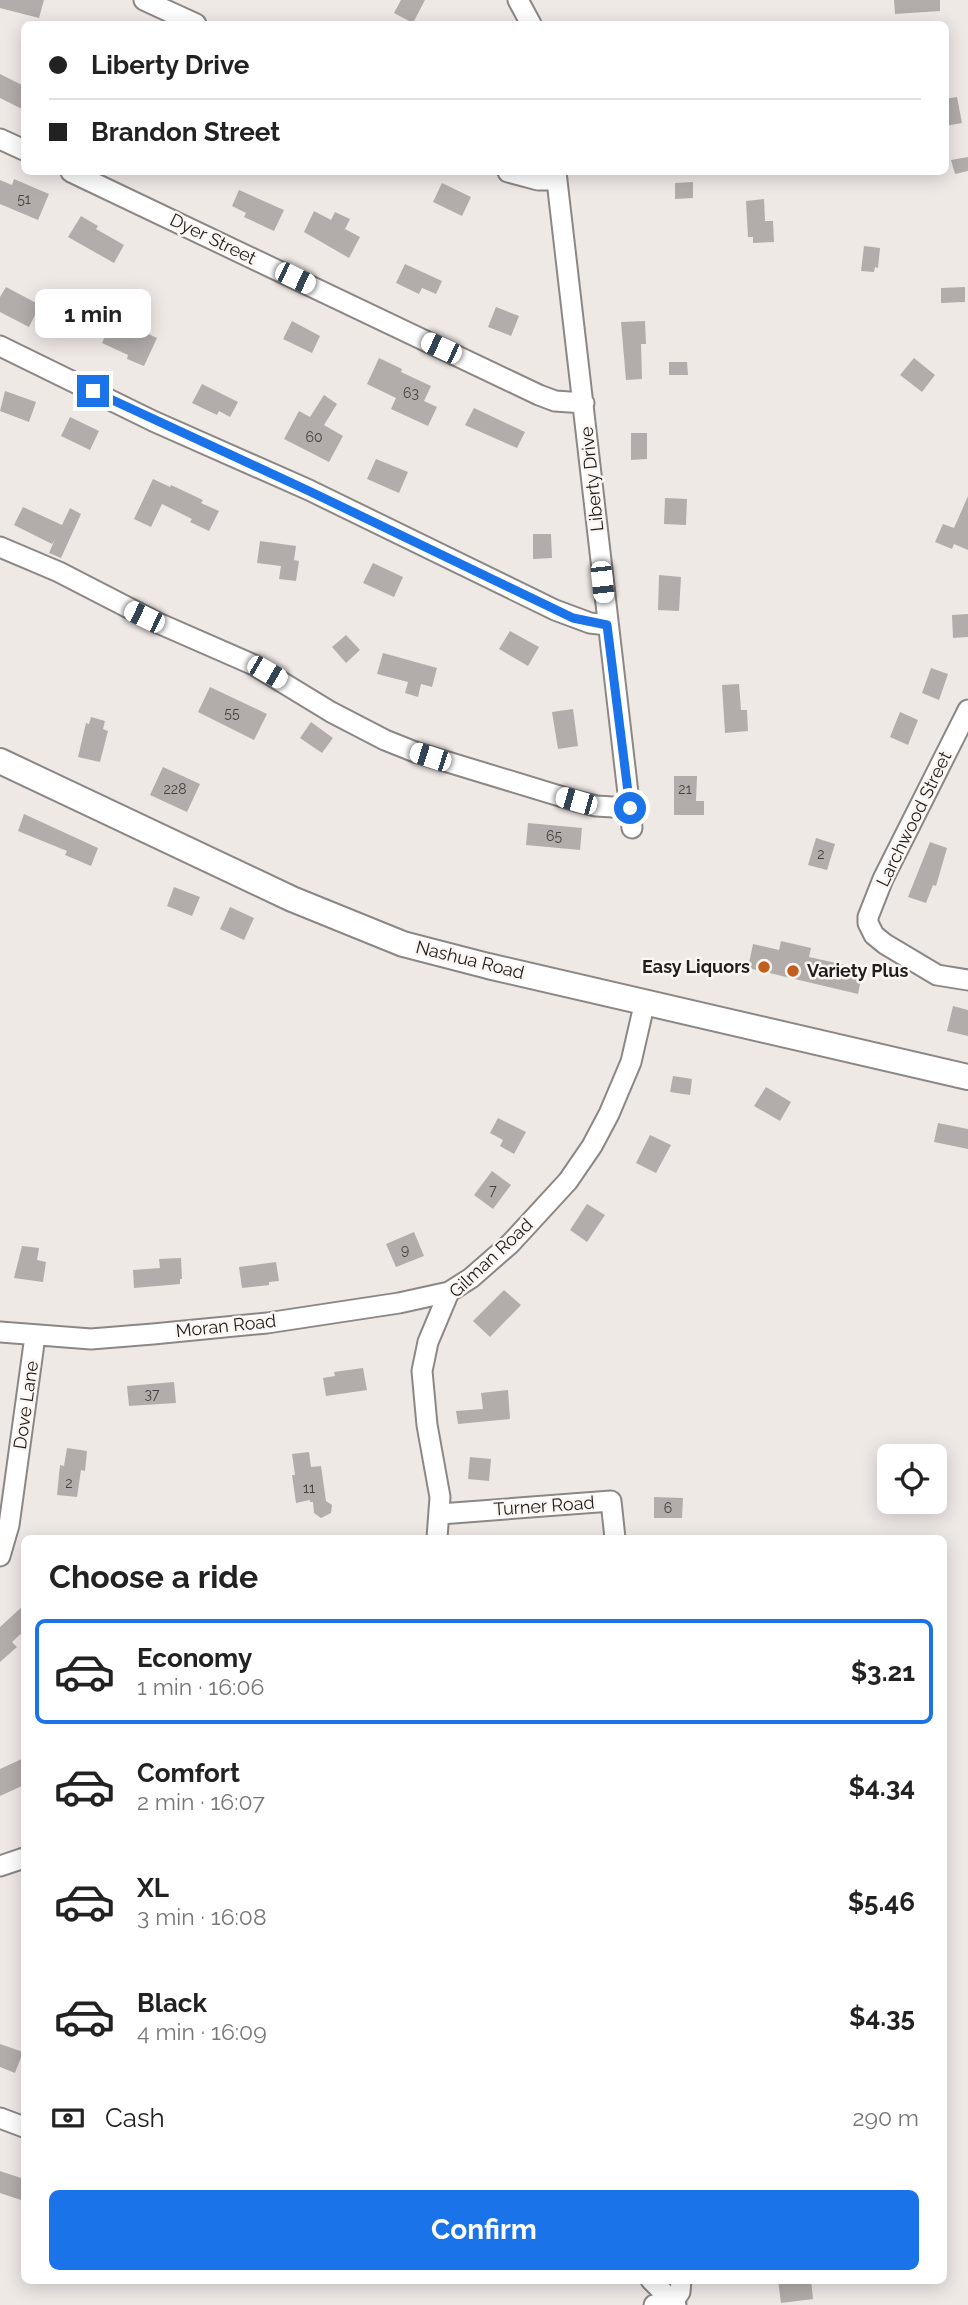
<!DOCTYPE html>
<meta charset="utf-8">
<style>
body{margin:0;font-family:Raleway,sans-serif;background:#f2f2f2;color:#222;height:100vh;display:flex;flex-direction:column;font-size:26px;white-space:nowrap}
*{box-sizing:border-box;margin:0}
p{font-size:23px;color:#767676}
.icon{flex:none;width:38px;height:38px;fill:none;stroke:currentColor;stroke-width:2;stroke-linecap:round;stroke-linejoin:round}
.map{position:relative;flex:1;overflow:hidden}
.sheet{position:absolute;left:21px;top:1535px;width:926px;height:749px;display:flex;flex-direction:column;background:#fff;border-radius:10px;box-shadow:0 4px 18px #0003}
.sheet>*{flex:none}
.top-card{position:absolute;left:21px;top:21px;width:928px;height:154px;border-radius:10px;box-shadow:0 4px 18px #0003;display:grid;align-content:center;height:154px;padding:0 28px;background:#fff}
.buttons{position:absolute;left:877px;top:1444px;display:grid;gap:14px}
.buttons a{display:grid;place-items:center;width:70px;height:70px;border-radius:10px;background:#fff;box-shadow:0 4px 18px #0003;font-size:35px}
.end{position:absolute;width:32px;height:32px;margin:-16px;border:9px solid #1a73e8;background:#fff;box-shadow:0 0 0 4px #fff}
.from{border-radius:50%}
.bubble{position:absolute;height:49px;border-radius:10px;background:#fff;box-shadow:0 4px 18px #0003;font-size:23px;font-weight:700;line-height:49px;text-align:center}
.car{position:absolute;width:21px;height:42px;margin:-21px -10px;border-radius:9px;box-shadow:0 0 5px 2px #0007;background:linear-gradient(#fff 24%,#345 0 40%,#fff 0 76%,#345 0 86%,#fff 0)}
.top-card b{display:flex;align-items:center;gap:24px;height:66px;font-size:26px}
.top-card b+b{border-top:2px solid #e0e0e0}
.top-card i{width:18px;height:18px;background:#222}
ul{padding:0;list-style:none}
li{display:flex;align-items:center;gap:21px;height:105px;margin:0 14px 10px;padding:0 14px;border:4px solid transparent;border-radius:10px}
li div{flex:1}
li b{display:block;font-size:26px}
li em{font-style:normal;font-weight:700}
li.selected{border-color:#1a73e8}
li>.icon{width:63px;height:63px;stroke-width:1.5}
h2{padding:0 28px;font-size:32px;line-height:84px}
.pay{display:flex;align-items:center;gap:18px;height:77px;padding:0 28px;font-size:26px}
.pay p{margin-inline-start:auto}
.cta{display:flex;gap:14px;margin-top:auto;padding:14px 28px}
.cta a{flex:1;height:80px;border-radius:10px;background:#1a73e8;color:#fff;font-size:28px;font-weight:700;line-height:80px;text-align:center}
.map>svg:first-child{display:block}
.building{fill:#b2adaa}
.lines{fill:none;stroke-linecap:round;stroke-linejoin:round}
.minor-casing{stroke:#8c8784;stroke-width:23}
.major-casing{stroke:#8c8784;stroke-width:28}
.minor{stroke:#fff;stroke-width:19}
.major{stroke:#fff;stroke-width:24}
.route{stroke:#1a73e8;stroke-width:9}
.poi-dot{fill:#bf5e1d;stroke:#fcf6f3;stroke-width:2.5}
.labels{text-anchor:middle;stroke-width:5;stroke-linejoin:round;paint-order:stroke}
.number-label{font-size:14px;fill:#444240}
.street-label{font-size:18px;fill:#201e1c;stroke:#fcf6f3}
.poi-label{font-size:18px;font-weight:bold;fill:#201e1c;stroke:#fcf6f3;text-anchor:end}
</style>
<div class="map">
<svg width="968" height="2305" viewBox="0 0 968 2305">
<rect width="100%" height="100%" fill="#efe9e6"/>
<path class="building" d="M0 0H44L39 18 0 8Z
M401 0H425L413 23 394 13Z
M894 0H940V11L895 14Z
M0 74 24 86V110L0 98Z
M957 97 962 123 945 126V99Z
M968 157V171L955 174 951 160Z
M14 179 49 194 38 220 0 204V180L12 185Z
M693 182V198L675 199V183Z
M442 183 471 197 462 216 433 202Z
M239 190 284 210 274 231 244 217 246 213 232 206Z
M764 199 765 221H773L774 242 753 243V237H748L746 201Z
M314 211 331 220 335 212 350 219 345 229 360 237 349 258 304 232Z
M81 216 98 226 96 229 124 245 114 263 68 237Z
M864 246 880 248 878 268 875 267 874 272 861 271Z
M405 264 442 281 436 294 422 288 419 294 396 283Z
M6 287 40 305 29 327 0 312V297Z
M965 287V302L941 303V288Z
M496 307 519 316 511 336 488 327Z
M112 321 139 333 140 330 157 338 144 366 127 359 128 355 102 343Z
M292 321 320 336 312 353 283 339Z
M645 321 646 344H641L642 379 626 380 621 322Z
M379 358 402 369 401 372 431 386 424 401 437 407 428 426 391 409 396 398 367 384Z
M914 358 935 375 922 392 900 375Z
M669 362H687L688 375H669Z
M202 384 238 402 230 417 219 411 217 415 192 403Z
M5 391 36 402 29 422 0 411Z
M324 395 337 404 324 425 343 436 329 462 284 439 299 411 310 417Z
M474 408 525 432 517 448 465 425Z
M70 417 99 431 90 450 61 436Z
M631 433H647V459L631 460Z
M376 459 408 472 399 493 367 479Z
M153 479 170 487 171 485 203 500 201 503 219 511 209 531 190 522 192 519 162 504 151 527 134 519Z
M968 496V550L954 544 952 549 935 542 943 524 954 528Z
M665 498 687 499 686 525 664 524Z
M23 507 62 525 70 508 81 514 61 558 49 553 55 539 52 544 14 525Z
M533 534H551L552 558 533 559Z
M260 541 296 546 294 560 299 561 296 581 279 579 281 566 257 563Z
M373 563 403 577 394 597 363 583Z
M659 575 681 577 679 611 658 610Z
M968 614V637L953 638 952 615Z
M510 631 539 647 528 666 499 649Z
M346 635 360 650 346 663 332 647Z
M383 653 437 668 432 687 421 684 418 697 405 693 408 682 377 674Z
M931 668 948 674 939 700 922 693Z
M739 684 741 710H747L748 731 725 733 722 685Z
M210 687 267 714 254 740 198 712Z
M573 709 578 746 558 749 552 712Z
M900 712 918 720 908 745 890 737Z
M91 717 105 721 103 729 108 731 100 762 78 757 86 723 89 724Z
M311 722 333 738 322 753 300 738Z
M163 767 200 784 187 812 150 795Z
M674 776H697L696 801H704V815H674Z
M24 814 98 848 91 866 65 855 67 851 18 831Z
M528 823 582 828 580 850 526 845Z
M816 838 835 844 827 870 808 865Z
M930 842 947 848 936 886 933 885 926 903 908 897Z
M174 887 200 897 192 916 167 906Z
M230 907 254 918 244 940 220 929Z
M781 941 811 948 809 957 863 969 858 994 748 968 753 944 779 950Z
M953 1006 968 1010V1036L947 1031Z
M673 1076 692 1079 690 1095 670 1092Z
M766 1087 791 1102 780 1121 754 1106Z
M498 1118 526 1132 514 1154 500 1146 503 1140 490 1133Z
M938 1123 968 1129V1149L934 1142Z
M650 1135 671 1145 656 1173 636 1163Z
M492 1171 511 1185 493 1209 474 1195Z
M587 1204 605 1215 587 1242 570 1230Z
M414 1232 424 1256 396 1267 386 1244Z
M22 1246 39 1248 37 1260 46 1262 43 1282 14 1278Z
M181 1258 182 1279H180V1284L134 1288 133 1270 160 1268 159 1259Z
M276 1262 279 1281 269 1282V1285L242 1288 239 1267Z
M504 1290 521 1305 490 1337 473 1321Z
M363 1368 367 1390 326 1396 323 1378 335 1376 334 1372Z
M174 1382 176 1403 129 1406 127 1386Z
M508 1390 510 1419 458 1424 456 1411 483 1409 481 1393Z
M67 1448 87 1451 85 1471 81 1470 77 1497 57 1495 60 1465 64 1466Z
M309 1452 311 1467 321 1466 326 1501 332 1505 331 1513 321 1518 314 1513 313 1502H310V1500L296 1503 292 1475H295L292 1454Z
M470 1457 491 1459 489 1481 468 1479Z
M654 1497 683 1498 682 1518H654Z
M24 1605V1631L12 1642 17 1647 0 1662V1627Z
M24 1758V1785L0 1796V1769Z
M0 2044 23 2052 15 2073 0 2067Z
M0 2171 24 2179 21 2200 0 2193Z
M778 2280H811L813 2299 781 2303Z"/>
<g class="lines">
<g class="minor-casing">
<path id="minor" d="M144 0 196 24
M518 0 531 24
M0 139 24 150
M71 172 539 395 555 401 584 403
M508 172 538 180H557
M556 172 632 828
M0 346 153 421 309 490 555 610 590 623 607 625
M0 547 59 572 158 623 254 665 331 712 385 740 415 752 576 801 596 806 630 808
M968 710 883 879 868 917V923L874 935 885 944 937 975 968 980
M0 1332 91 1339 153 1334 267 1323 399 1303 449 1292
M440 1514 611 1501 615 1538
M437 1538 440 1497 427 1425 422 1371 428 1342 449 1292 471 1278 510 1244 568 1181 592 1146 609 1114 631 1062 645 1001
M0 1556 9 1525 35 1336
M0 1866 24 1858
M0 2118 24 2127
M651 2280 676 2305
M654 2305 673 2302 680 2292 681 2280"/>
</g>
<g class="major-casing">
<path id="major" d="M0 761 292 899 403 944 488 966 968 1077"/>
</g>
<use href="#minor" class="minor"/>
<use href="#major" class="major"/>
</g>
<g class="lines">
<path class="route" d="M93 391 309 491 573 618 607 625 630 808"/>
</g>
<g class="poi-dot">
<circle cx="764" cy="967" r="7"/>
<circle cx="793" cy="971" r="7"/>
</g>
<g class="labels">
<g class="number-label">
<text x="24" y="204">51</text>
<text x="411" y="398">63</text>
<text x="314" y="442">60</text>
<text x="232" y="718">55</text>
<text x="175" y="794">228</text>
<text x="685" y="794">21</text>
<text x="554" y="841">65</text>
<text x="821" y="859">2</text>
<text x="493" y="1195">7</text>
<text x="405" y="1255">9</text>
<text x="152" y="1399">37</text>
<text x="69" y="1488">2</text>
<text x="309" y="1493">11</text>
<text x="668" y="1513">6</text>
</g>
<g class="street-label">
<text transform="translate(213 239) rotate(26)" y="6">Dyer Street</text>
<text transform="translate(592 479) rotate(-96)" y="6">Liberty Drive</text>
<text transform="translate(914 819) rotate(-64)" y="6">Larchwood Street</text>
<text transform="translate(470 960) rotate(14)" y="6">Nashua Road</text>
<text transform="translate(491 1258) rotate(-43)" y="6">Gilman Road</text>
<text transform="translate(226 1326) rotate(-6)" y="6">Moran Road</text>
<text transform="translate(26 1405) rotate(-82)" y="6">Dove Lane</text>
<text transform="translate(544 1506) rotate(-4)" y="6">Turner Road</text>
</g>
<g class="poi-label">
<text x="750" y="973">Easy Liquors</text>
<text x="807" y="977" text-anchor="start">Variety Plus</text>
</g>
</g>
</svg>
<div class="buttons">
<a><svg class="icon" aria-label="locate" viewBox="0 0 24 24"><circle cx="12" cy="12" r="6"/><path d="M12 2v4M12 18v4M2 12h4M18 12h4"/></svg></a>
</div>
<i class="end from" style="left:630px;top:808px"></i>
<i class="end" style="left:93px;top:391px"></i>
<div class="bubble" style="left:35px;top:289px;width:116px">1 min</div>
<i class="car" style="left:295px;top:278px;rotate:116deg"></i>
<i class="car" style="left:441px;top:348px;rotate:295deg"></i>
<i class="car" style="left:602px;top:582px;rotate:174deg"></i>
<i class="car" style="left:144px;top:617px;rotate:296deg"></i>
<i class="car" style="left:267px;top:672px;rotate:120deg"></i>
<i class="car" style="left:430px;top:757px;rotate:288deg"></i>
<i class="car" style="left:576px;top:801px;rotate:286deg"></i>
<div class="top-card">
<b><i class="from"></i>Liberty Drive</b>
<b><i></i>Brandon Street</b>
</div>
<section class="sheet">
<h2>Choose a ride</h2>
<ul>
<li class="selected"><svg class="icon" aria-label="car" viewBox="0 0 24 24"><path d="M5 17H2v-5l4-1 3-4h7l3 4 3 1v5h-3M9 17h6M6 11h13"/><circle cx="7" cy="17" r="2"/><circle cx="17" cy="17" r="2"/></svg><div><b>Economy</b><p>1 min · 16:06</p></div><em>$3.21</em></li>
<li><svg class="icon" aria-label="car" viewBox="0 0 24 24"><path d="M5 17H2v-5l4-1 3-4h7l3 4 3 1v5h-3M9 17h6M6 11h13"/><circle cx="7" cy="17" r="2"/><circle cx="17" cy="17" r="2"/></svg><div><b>Comfort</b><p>2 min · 16:07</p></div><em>$4.34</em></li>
<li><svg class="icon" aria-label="car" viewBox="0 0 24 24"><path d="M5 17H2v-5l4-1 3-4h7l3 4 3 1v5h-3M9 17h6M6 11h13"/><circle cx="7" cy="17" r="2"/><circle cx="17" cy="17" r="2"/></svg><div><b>XL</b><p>3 min · 16:08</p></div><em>$5.46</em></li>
<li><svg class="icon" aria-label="car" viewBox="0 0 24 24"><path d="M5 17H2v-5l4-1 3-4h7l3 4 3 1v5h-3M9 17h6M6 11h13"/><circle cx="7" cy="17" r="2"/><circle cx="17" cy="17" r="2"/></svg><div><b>Black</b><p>4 min · 16:09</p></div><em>$4.35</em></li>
</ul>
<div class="pay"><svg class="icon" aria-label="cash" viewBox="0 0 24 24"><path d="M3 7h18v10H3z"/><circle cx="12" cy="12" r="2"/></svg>Cash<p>290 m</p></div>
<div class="cta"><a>Confirm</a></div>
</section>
</div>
